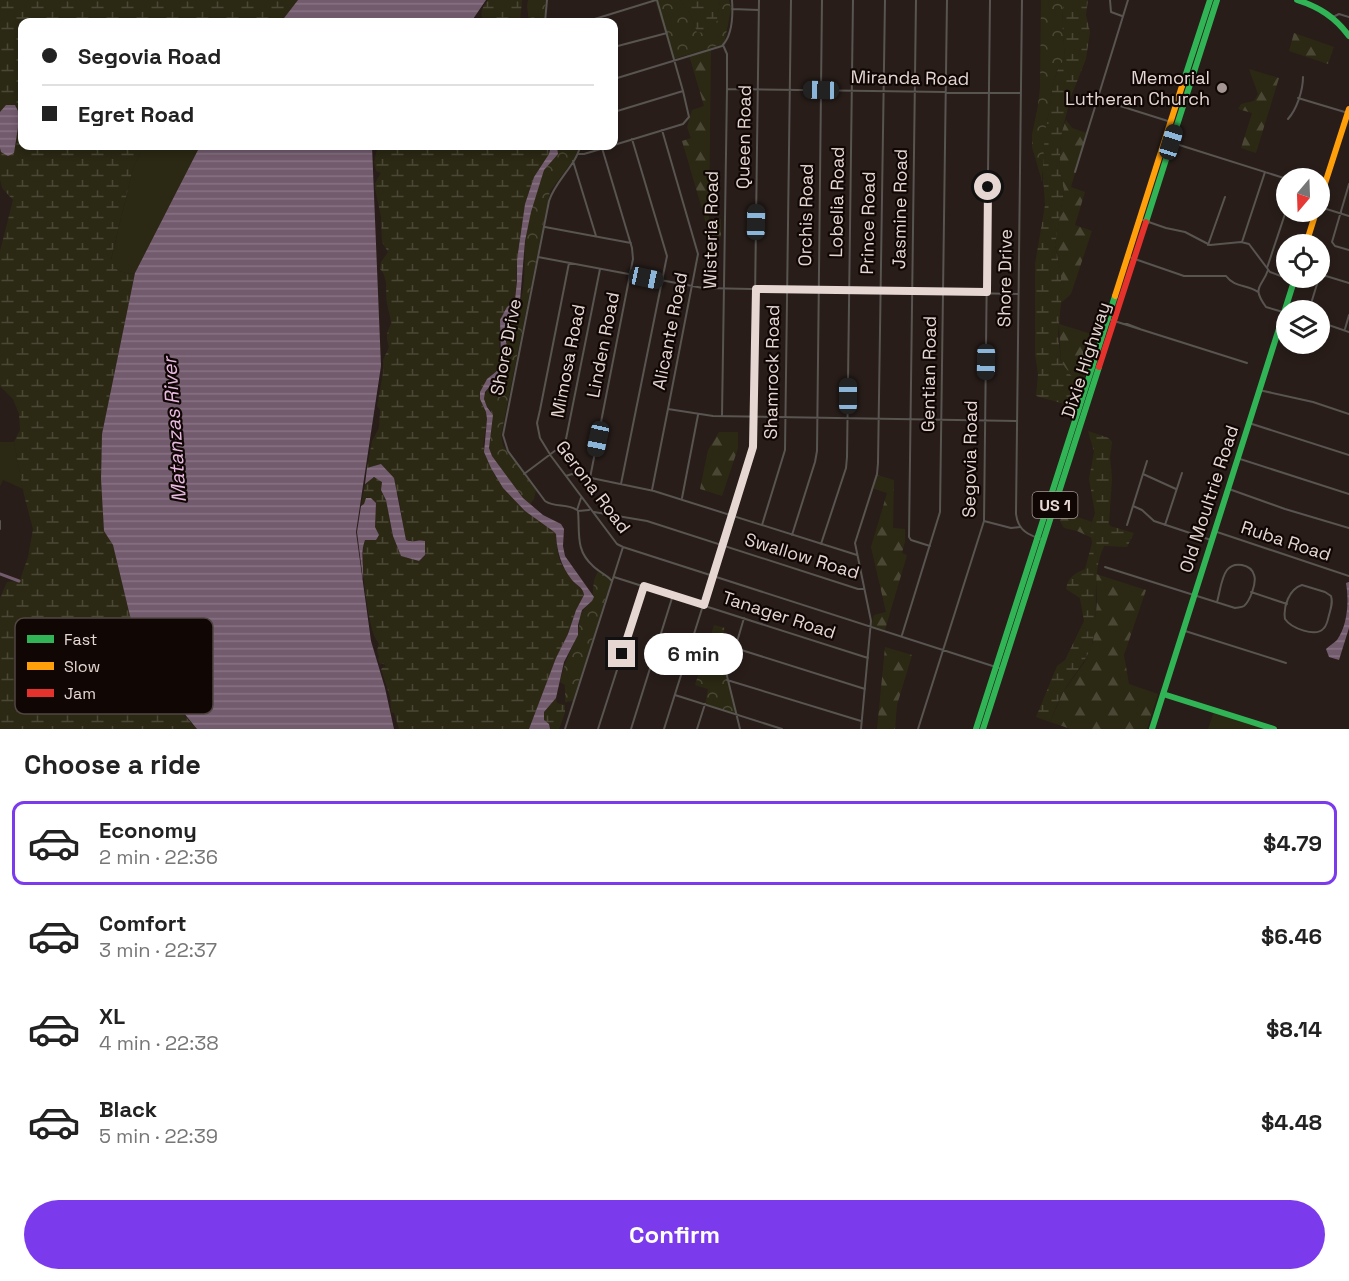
<!DOCTYPE html>
<meta charset="utf-8">
<style>
body{margin:0;font-family:"Space Grotesk",sans-serif;background:#f6f6f6;color:#222;height:100vh;display:flex;flex-direction:column;font-size:22px;white-space:nowrap}
*{box-sizing:border-box;margin:0}
p{font-size:20px;color:#767676}
.icon{flex:none;width:33px;height:33px;fill:none;stroke:currentColor;stroke-width:2;stroke-linecap:round;stroke-linejoin:round}
.map{position:relative;height:729px;overflow:hidden}
.sheet{display:flex;flex-direction:column;background:#fff;flex:1}
.sheet>*{flex:none}
.banner{position:absolute;left:18px;top:18px;width:600px;height:132px;border-radius:12px;box-shadow:0 3px 9px #0003;display:grid;align-content:center;height:132px;padding:0 24px;background:#fff}
.needle{width:39px;rotate:199deg}
.buttons{position:absolute;left:1276px;top:168px;display:grid;gap:12px}
.buttons a{display:grid;place-items:center;width:54px;height:54px;border-radius:50%;background:#fff;box-shadow:0 3px 9px #0003;font-size:30px}
.end{position:absolute;width:27px;height:27px;margin:-14px;border:8px solid #e6d7d3;background:#111;box-shadow:0 0 0 3px #111}
.from{border-radius:50%}
.bubble{position:absolute;height:42px;border-radius:21px;background:#fff;box-shadow:0 3px 9px #0003;font-size:20px;font-weight:800;line-height:42px;text-align:center}
.car{position:absolute;width:18px;height:36px;margin:-18px -9px;border-radius:8px;box-shadow:0 0 4px 2px #0007;background:linear-gradient(#222 24%,#8ab4d8 0 40%,#222 0 76%,#8ab4d8 0 86%,#222 0)}
.banner b{display:flex;align-items:center;gap:21px;height:57px;font-size:22px}
.banner b+b{border-top:2px solid #e0e0e0}
.banner i{width:15px;height:15px;background:#222}
ul{padding:0;list-style:none}
li{display:flex;align-items:center;gap:18px;height:84px;margin:0 12px 9px;padding:0 12px;border:3px solid transparent;border-radius:12px}
li div{flex:1}
li b{display:block;font-size:22px}
li em{font-style:normal;font-weight:800}
li.on{border-color:#7c3aed}
li>.icon{width:54px;height:54px;stroke-width:1.5}
h2{padding:0 24px;font-size:27px;line-height:72px}
.cta{display:flex;gap:12px;margin-top:auto;padding:12px 24px}
.cta a{flex:1;height:69px;border-radius:36px;background:#7c3aed;color:#fff;font-size:24px;font-weight:800;line-height:69px;text-align:center}
.map>svg:first-child{display:block}
.green{fill:#2b2914}
.forest{fill:url(#forest-firs)}
.wetland{fill:url(#wetland-marsh)}
.park{fill:url(#park-crowns)}
.water{fill:url(#water-rules)}
.lines{fill:none;stroke-linecap:round;stroke-linejoin:round}
.canal{stroke:#735b6e;stroke-width:3}
.street{stroke:#585450;stroke-width:2}
.fast{stroke:#30b455;stroke-width:6}
.slow{stroke:#ff9f0a;stroke-width:6}
.jam{stroke:#e5322d;stroke-width:6}
.route{stroke:#e6d7d3;stroke-width:8}
.poi-dot{fill:#a49692;stroke:#100705;stroke-width:2}
.labels{text-anchor:middle;stroke-width:4.5;stroke-linejoin:round;paint-order:stroke}
.shield{fill:#100705;stroke:#a69995;stroke-width:1.5}
.shield-label{font-size:16px;font-weight:bold;fill:#e6d7d3}
.street-label{font-size:18px;fill:#e6d7d3;stroke:#100705}
.poi-label{font-size:18px;fill:#e6d7d3;stroke:#100705;text-anchor:end}
.water-label{font-size:20px;font-style:italic;fill:#e8bae1;stroke:#100705}
.key{fill:#100705;stroke:#504543;stroke-width:1.5}
.key-label{font-size:16px;fill:#e6d7d3}
</style>
<div class="map">
<svg width="1349" height="729" viewBox="0 0 1349 729">
<defs>
<pattern id="forest-firs" width="22" height="20" patternUnits="userSpaceOnUse" patternTransform="scale(1.5)"><rect width="22" height="20" fill="#2b2914"/><path d="M5 1l3.5 6h-7zM16 11l3.5 6h-7z" fill="#4a4735"/></pattern>
<pattern id="wetland-marsh" width="20" height="14" patternUnits="userSpaceOnUse" patternTransform="scale(1.5)"><rect width="20" height="14" fill="#2b2914"/><path d="M1 5h8M5 5V1M11 12h8M15 12V8" fill="none" stroke="#4a4735"/></pattern>
<pattern id="park-crowns" width="20" height="18" patternUnits="userSpaceOnUse" patternTransform="scale(1.5)"><rect width="20" height="18" fill="#2b2914"/><path d="M2 6a3 3 0 1 1 6 0M12 15a3 3 0 1 1 6 0" fill="none" stroke="#4a4735"/></pattern>
<pattern id="water-rules" width="6" height="5" patternUnits="userSpaceOnUse" patternTransform="scale(1.5)"><rect width="6" height="5" fill="#735b6e"/><path d="M0 2.5h6" fill="none" stroke="#877282"/></pattern>
</defs>
<rect width="100%" height="100%" fill="#281d19"/>
<path class="green" d="M143 146H200L135 273 130 274 118 271 111 260 133 168Z
M0 442H14L23 489 3 480 0 487Z
M1214 711 1269 729H1208Z"/>
<path class="forest" d="M1294 33 1334 47 1328 64 1289 51Z
M711 48 709 219H721V237L710 236 682 141 691 138 687 127 692 110 704 106 689 55Z
M1249 69 1279 78 1256 153 1241 148 1252 113 1238 109 1241 104 1254 101 1258 94Z
M1066 120 1072 128 1087 133 1071 187 1085 192 1075 225 1092 231 1071 294 1061 303V274L1055 245 1064 191 1059 167 1062 131Z
M1059 324 1098 336 1081 389 1061 362Z
M719 432H738V448L722 496 700 489 708 450Z
M877 475 894 480 893 528 905 529V542L902 553 907 555 885 630 871 626 874 615 886 612 871 547 887 493 872 488Z
M1064 510 1069 514 1092 522 1090 528 1092 538 1077 531 1064 528 1060 521Z
M1096 574 1146 590 1124 655 1129 684 1158 694 1147 729H1071L1050 722 1063 692 1084 663 1093 642 1097 602Z
M885 647 912 655 897 705 895 729H877Z"/>
<path class="wetland" d="M0 0H298L281 22H22V146H143L133 168 111 259 118 271 130 274 135 273 102 434 101 479 104 530 113 545 130 616 185 716 197 729H0V598L7 582 20 580 28 557 33 529 24 495 14 442 20 430 19 414 13 399 0 386V251L13 200 2 188 0 179Z
M488 0H522L520 22H484C479 14 482 7 488 0Z
M680 0H720L717 21 703 32 697 33 691 15Z
M1061 0H1088L1086 15 1090 32 1086 59 1070 99 1062 131 1059 167 1064 191 1055 245 1061 274V303L1058 334 1061 362 1081 389 1075 407 1036 396 1038 374 1035 355V264L1045 205 1042 160 1045 131 1050 107 1052 88 1057 71 1065 57 1062 25 1063 8Z
M378 146H551L549 154 534 177 525 204 517 260 516 292 515 300 507 307 499 344 501 356 499 365 497 371 486 380 480 399 486 412 487 419 483 446 503 488 525 511 553 530 556 534C557 543 557 555 561 563 566 574 582 586 584 595L576 610 568 634 556 659 529 729H399L394 713 391 712 390 697 381 669 386 666 382 663 380 665 378 659 379 657 377 650 379 644C377 640 374 637 373 632 367 613 359 557 365 539L376 540 374 516 376 506 368 497 366 498 364 504 361 506 365 484 370 478H378L382 482 381 490 386 500 393 536 401 556 419 561 425 556 420 540 411 542 406 540 398 494 371 468H367L372 441 379 428 380 410 377 406 383 373V360L389 347C386 337 386 334 391 324 391 317 388 310 387 303 385 292 389 278 380 269L381 262 388 252 382 242 381 217 375 188V183L381 173 376 171 374 162Z
M1088 431 1109 438 1112 442 1110 457 1112 478 1109 524 1110 526 1134 533 1127 547 1104 546C1090 576 1100 608 1093 640 1088 661 1073 675 1063 692 1058 701 1054 712 1050 722L1036 717 1057 666 1065 660 1084 621 1080 598 1066 589C1068 577 1075 573 1085 569L1092 543 1090 528 1095 513 1089 479 1094 452Z
M556 698 557 703 565 705V713L559 729H550L544 720V712Z"/>
<path class="park" d="M528 0H546L544 22H529L527 6Z
M655 0H680L691 15 697 33 703 32 717 21 720 0H729L731 9 724 44 673 59Z
M1041 0H1061L1063 8 1062 25 1065 57 1057 71 1052 88 1050 107 1045 131 1042 181 1032 147V135L1038 105 1040 87Z
M557 146H578L576 156 550 191 501 435 503 446 536 490 534 499 530 504C518 494 491 463 489 447 488 435 493 423 491 410 471 395 503 377 507 360 509 348 502 335 505 324 507 315 516 309 520 301 527 286 523 247 527 228 531 209 535 187 543 171 548 162 555 158 559 149Z
M598 571 611 577V581L573 701 565 702V685L560 682C564 663 569 655 576 638 583 622 574 616 592 601L594 580Z
M714 625 725 628 715 658 729 663 727 679 736 714 705 705 708 689 695 685Z"/>
<path class="water" d="M298 0H486L471 22H281Z
M6 105H15L20 115 14 153 8 156 1 152 0 148V112Z
M200 146H372L381 366 356 532 371 641 385 688 394 729H197L169 695 149 663 130 616 113 545 104 531 101 479 102 434 135 273Z
M551 146H557L558 154 544 170 531 212 525 241 520 301 505 323 507 361 503 371 485 392 484 399 487 407 493 415 489 448 492 456 523 498 543 515 561 524 564 529 563 546 565 556 594 597 592 601 582 610 578 625V635L564 662 556 698 544 712V720L549 724 550 729H529L556 658 568 634 576 610 584 595C583 587 577 586 572 580 561 566 557 552 556 534L553 531 525 511 503 488 491 468 484 452 487 419 486 412 480 399V392L487 379 497 371 499 365 501 356 500 320 507 307 515 300 517 281V260L525 204 534 177 549 154Z
M381 464 394 478 406 540C413 543 418 539 425 541V555L419 561 401 556 393 536 386 500 381 490 382 482 374 477 365 484 367 468Z
M366 498H371L376 503 375 527 379 535 376 540H365C360 553 364 565 363 579L357 532 361 506 364 504Z
M1349 582V628L1339 660 1329 657 1326 649C1329 646 1334 643 1337 640 1348 625 1349 600 1346 583Z"/>
<g class="lines">
<path class="canal" d="M0 574 19 581"/>
<path class="street" d="M916 0 909 537 911 540 930 546
M1022 0 1016 514C1018 531 1029 535 1043 540
M1110 0 1111 12 1122 16
M732 9 759 10
M1333 17 1339 14 1349 17
M545 22 547 0
M585 22 656 0
M614 47 667 33
M614 79 722 46C733 35 733 14 732 0
M727 89 1021 93
M1298 98 1348 113
M1098 99 1171 122
M614 112 683 91
M1288 119C1297 109 1303 90 1303 77
M662 130 698 254 668 409 713 416 1017 421
M1173 143 1287 179
M614 145 683 124 689 117 683 91 657 0
M580 146C577 164 555 181 549 201L503 435 508 451 545 501C555 508 567 503 577 510L581 498
M578 154H584L611 146
M573 161 596 236
M1075 172 1128 0
M1297 178 1303 173 1327 179
M1349 184 1332 242 1335 246 1349 250
M1320 207 1349 216
M1140 219 1166 228 1185 232 1210 245 1241 242 1249 244 1270 272 1294 281
M545 227 631 243
M1242 242 1265 172
M1208 245 1225 197
M538 257 703 288 1018 294
M1129 257 1184 276H1226C1235 288 1247 284 1258 292
M569 263 540 410 537 423 540 438 551 456 617 544 623 547 1002 669
M1267 268 1287 208
M1268 270C1262 288 1251 286 1266 307L1283 312
M1309 310 1318 281 1322 277 1326 276 1349 283
M1108 319 1247 363
M1320 322 1349 332
M1123 324H1127L1140 329
M1345 329 1349 315
M1259 390 1313 402 1349 414
M722 416 727 89V54L723 45
M1249 423 1349 455
M1237 458 1349 494
M524 474 560 447 566 439 600 269
M1143 474 1176 489
M566 476 572 474 654 491 857 555
M590 478 633 259 632 248 602 148
M621 484 667 256 632 139
M1229 489 1285 509 1349 528
M652 490 668 409
M682 498 698 415
M1133 506 1142 510 1154 521 1211 540
M589 510 578 511C580 533 575 550 593 566 599 572 607 575 612 581
M594 512 647 521 858 589H864
M0 521V529
M984 521 1011 528 1020 527
M762 525 785 450 791 0
M1127 525 1147 461
M1165 525 1182 473
M1214 531 1349 576
M792 535 815 462 817 451 822 0
M821 544 846 468 847 457 853 0
M1105 567 1235 608C1238 607 1241 608 1244 606 1250 601 1257 582 1254 575 1251 564 1234 561 1227 570 1221 578 1220 592 1217 602
M614 577 868 658
M1302 585 1325 592 1331 596C1333 603 1331 608 1329 615 1328 619 1327 625 1324 628 1316 638 1291 628 1285 619 1283 607 1289 589 1302 585Z
M1251 592 1287 604
M1182 630 1286 663
M902 635 940 512 947 0
M735 648 865 689
M727 680 861 721
M675 695 782 729
M565 729 623 547
M598 729 644 586
M631 729 673 595
M664 729 753 447 759 0
M697 729 705 704
M740 729 727 676 744 618
M861 729 871 621 855 543 877 474 878 463 885 0
M918 729 984 521 990 0"/>
<path class="fast" d="M1297 0C1319 7 1335 17 1349 36
M1182 86 1210 0
M1146 222 1217 0
M1163 694 1274 729
M976 729 1115 296
M983 729 1099 367
M1152 729 1295 278"/>
<path class="slow" d="M1320 199 1349 109
M1306 244 1316 212
M1115 296 1182 86"/>
<path class="jam" d="M1099 367 1146 222"/>
</g>
<g class="lines">
<path class="route" d="M622 654 644 586 704 605 753 447 756 289 987 292 988 187"/>
</g>
<circle class="poi-dot" cx="1222" cy="88" r="6"/>
<g class="labels">
<rect class="shield" x="1032.5" y="492" width="45" height="26" rx="4.5"/>
<g class="shield-label">
<text x="1055" y="511">US 1</text>
</g>
<g class="street-label">
<text transform="translate(910 78) rotate(1)" y="6">Miranda Road</text>
<text transform="translate(744 137) rotate(-89)" y="6">Queen Road</text>
<text transform="translate(837 202) rotate(-89)" y="6">Lobelia Road</text>
<text transform="translate(900 209) rotate(-89)" y="6">Jasmine Road</text>
<text transform="translate(806 215) rotate(-89)" y="6">Orchis Road</text>
<text transform="translate(868 223) rotate(-89)" y="6">Prince Road</text>
<text transform="translate(711 230) rotate(-89)" y="6">Wisteria Road</text>
<text transform="translate(1005 278) rotate(-89)" y="6">Shore Drive</text>
<text transform="translate(670 331) rotate(-79)" y="6">Alicante Road</text>
<text transform="translate(603 345) rotate(-79)" y="6">Linden Road</text>
<text transform="translate(506 347) rotate(-79)" y="6">Shore Drive</text>
<text transform="translate(1086 360) rotate(-72)" y="6">Dixie Highway</text>
<text transform="translate(568 361) rotate(-79)" y="6">Mimosa Road</text>
<text transform="translate(772 372) rotate(-89)" y="6">Shamrock Road</text>
<text transform="translate(929 374) rotate(-89)" y="6">Gentian Road</text>
<text transform="translate(970 459) rotate(-89)" y="6">Segovia Road</text>
<text transform="translate(593 487) rotate(53)" y="6">Gerona Road</text>
<text transform="translate(1209 499) rotate(-72)" y="6">Old Moultrie Road</text>
<text transform="translate(1286 541) rotate(18)" y="6">Ruba Road</text>
<text transform="translate(802 556) rotate(17)" y="6">Swallow Road</text>
<text transform="translate(779 615) rotate(18)" y="6">Tanager Road</text>
</g>
<g class="poi-label">
<text x="1210" y="84">Memorial<tspan x="1210" dy="21">Lutheran Church</tspan></text>
</g>
<g class="water-label">
<text transform="translate(174 430) rotate(-94)" y="7">Matanzas River</text>
</g>
</g>
<rect x="15" y="618" width="198" height="96" rx="9" class="key"/>
<rect x="27" y="635" width="27" height="8" fill="#30b455"/>
<rect x="27" y="662" width="27" height="8" fill="#ff9f0a"/>
<rect x="27" y="689" width="27" height="8" fill="#e5322d"/>
<g class="key-label">
<text x="64" y="645">Fast</text>
<text x="64" y="672">Slow</text>
<text x="64" y="699">Jam</text>
</g>
</svg>
<div class="buttons">
<a><svg class="needle" viewBox="-14 -14 28 28"><path d="M0-13l5 13h-10z" fill="#e53935"/><path d="M0 13l5-13h-10z" fill="#767676"/></svg></a>
<a><svg class="icon" aria-label="locate" viewBox="0 0 24 24"><circle cx="12" cy="12" r="6"/><path d="M12 2v4M12 18v4M2 12h4M18 12h4"/></svg></a>
<a><svg class="icon" aria-label="layers" viewBox="0 0 24 24"><path d="M12 4l9 5-9 5-9-5zM3 14l9 5 9-5"/></svg></a>
</div>
<i class="end from" style="left:988px;top:187px"></i>
<i class="end" style="left:622px;top:654px"></i>
<div class="bubble" style="left:644px;top:633px;width:99px">6 min</div>
<i class="car" style="left:821px;top:90px;rotate:271deg"></i>
<i class="car" style="left:1171px;top:142px;rotate:17deg"></i>
<i class="car" style="left:756px;top:222px;rotate:1deg"></i>
<i class="car" style="left:646px;top:278px;rotate:102deg"></i>
<i class="car" style="left:986px;top:362px;rotate:181deg"></i>
<i class="car" style="left:848px;top:396px;rotate:0deg"></i>
<i class="car" style="left:598px;top:439px;rotate:192deg"></i>
<div class="banner">
<b><i class="from"></i>Segovia Road</b>
<b><i></i>Egret Road</b>
</div>
</div>
<section class="sheet">
<h2>Choose a ride</h2>
<ul>
<li class="on"><svg class="icon" aria-label="car" viewBox="0 0 24 24"><path d="M5 17H2v-5l4-1 3-4h7l3 4 3 1v5h-3M9 17h6M6 11h13"/><circle cx="7" cy="17" r="2"/><circle cx="17" cy="17" r="2"/></svg><div><b>Economy</b><p>2 min · 22:36</p></div><em>$4.79</em></li>
<li><svg class="icon" aria-label="car" viewBox="0 0 24 24"><path d="M5 17H2v-5l4-1 3-4h7l3 4 3 1v5h-3M9 17h6M6 11h13"/><circle cx="7" cy="17" r="2"/><circle cx="17" cy="17" r="2"/></svg><div><b>Comfort</b><p>3 min · 22:37</p></div><em>$6.46</em></li>
<li><svg class="icon" aria-label="car" viewBox="0 0 24 24"><path d="M5 17H2v-5l4-1 3-4h7l3 4 3 1v5h-3M9 17h6M6 11h13"/><circle cx="7" cy="17" r="2"/><circle cx="17" cy="17" r="2"/></svg><div><b>XL</b><p>4 min · 22:38</p></div><em>$8.14</em></li>
<li><svg class="icon" aria-label="car" viewBox="0 0 24 24"><path d="M5 17H2v-5l4-1 3-4h7l3 4 3 1v5h-3M9 17h6M6 11h13"/><circle cx="7" cy="17" r="2"/><circle cx="17" cy="17" r="2"/></svg><div><b>Black</b><p>5 min · 22:39</p></div><em>$4.48</em></li>
</ul>
<div class="cta"><a>Confirm</a></div>
</section>
